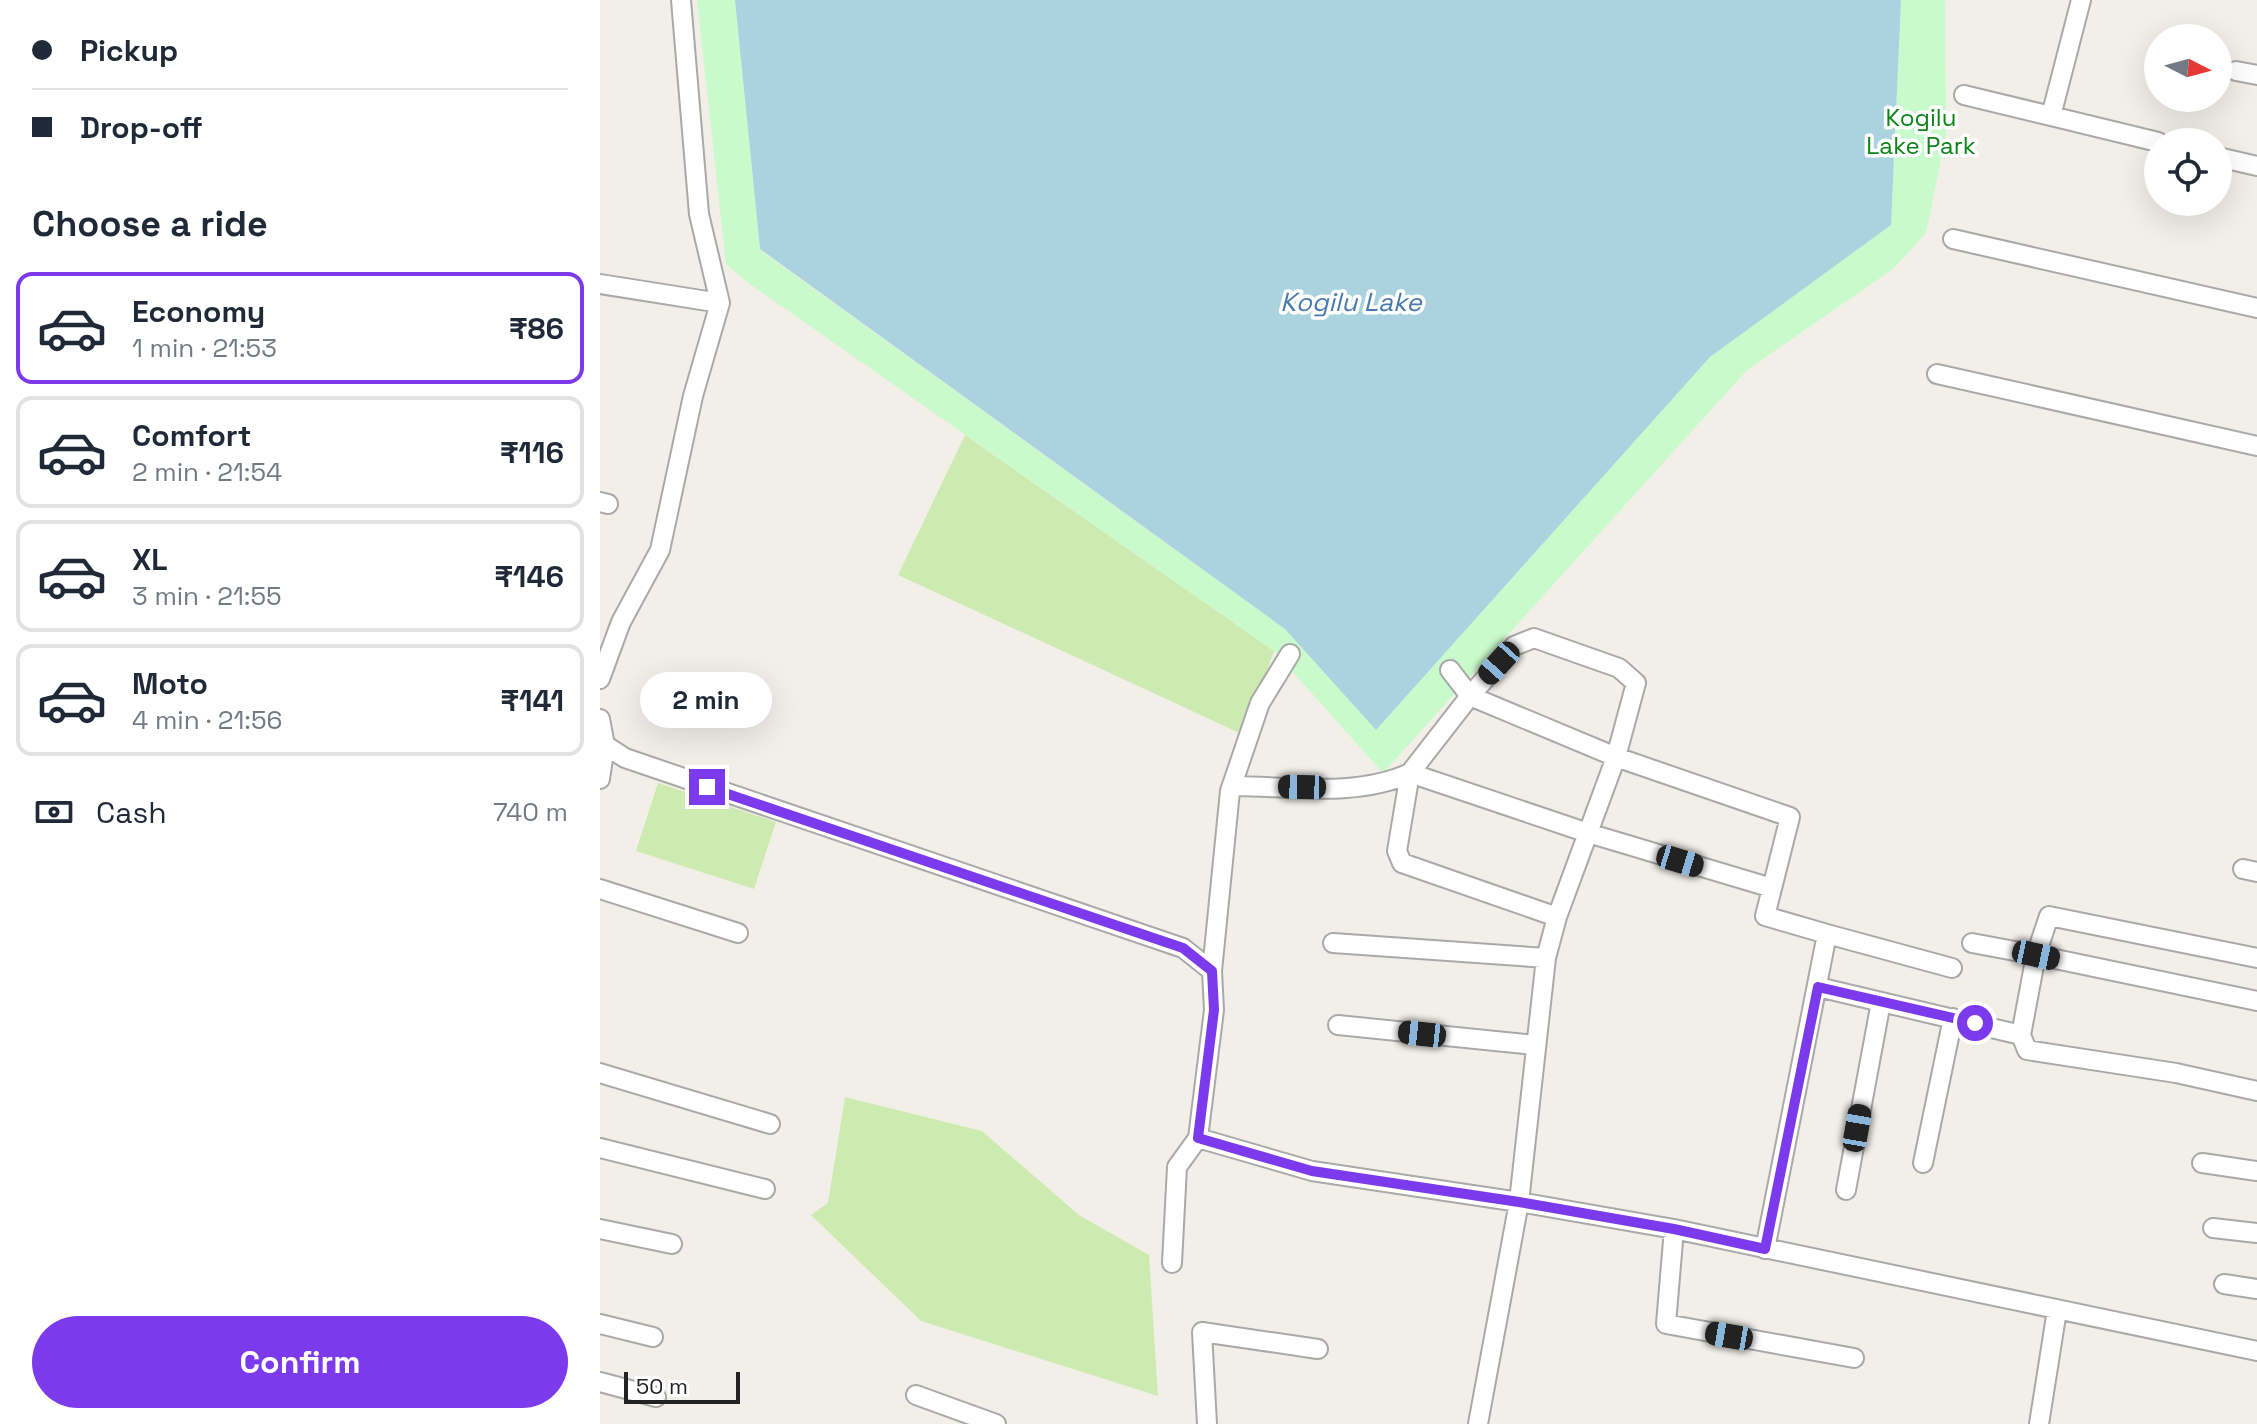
<!DOCTYPE html>
<meta charset="utf-8">
<style>
body{margin:0;font-family:"Space Grotesk",sans-serif;background:#f6f6f7;color:#1f2937;height:100vh;display:flex;flex-direction:column;font-size:30px;white-space:nowrap}
*{box-sizing:border-box;margin:0}
p{font-size:26px;color:#747a83}
.icon{flex:none;width:44px;height:44px;fill:none;stroke:currentColor;stroke-width:2;stroke-linecap:round;stroke-linejoin:round}
.map{position:relative;flex:1;overflow:hidden}
.panel{display:flex;flex-direction:column;background:#fff;width:600px}
.panel>*{flex:none}
.hud{display:grid;align-content:center;height:176px;padding:0 32px;background:#fff}
.needle{width:52px;rotate:96deg}
.controls{position:absolute;left:1544px;top:24px;display:grid;gap:16px}
.controls a{display:grid;place-items:center;width:88px;height:88px;border-radius:50%;background:#fff;box-shadow:0 8px 32px #0002;font-size:40px}
.scale{position:absolute;left:24px;bottom:20px;width:116px;box-sizing:border-box;padding-left:8px;border:4px solid #222;border-top:0;font-size:22px;line-height:28px;white-space:nowrap;color:#222;-webkit-text-stroke:6px #fff;paint-order:stroke}
.end{position:absolute;width:36px;height:36px;margin:-18px;border:10px solid #7c3aed;background:#fff;box-shadow:0 0 0 4px #fff}
.from{border-radius:50%}
.bubble{position:absolute;height:56px;border-radius:28px;background:#fff;box-shadow:0 8px 32px #0002;font-size:26px;font-weight:700;line-height:56px;text-align:center}
.car{position:absolute;width:24px;height:48px;margin:-24px -12px;border-radius:10px;box-shadow:0 0 6px 2px #0007;background:linear-gradient(#222 24%,#8ab4d8 0 40%,#222 0 76%,#8ab4d8 0 86%,#222 0)}
.hud b{display:flex;align-items:center;gap:28px;height:76px;font-size:30px}
.hud b+b{border-top:2px solid #e0e1e3}
.hud i{width:20px;height:20px;background:#1f2937}
ul{padding:0;list-style:none}
li{display:flex;align-items:center;gap:24px;height:112px;margin:0 16px 12px;padding:0 16px;border:4px solid #e0e1e3;border-radius:16px}
li div{flex:1}
li b{display:block;font-size:30px}
li em{font-style:normal;font-weight:700}
li.selected{border-color:#7c3aed}
li>.icon{width:72px;height:72px;stroke-width:1.5}
h2{padding:0 32px;font-size:36px;line-height:96px}
.pay{display:flex;align-items:center;gap:20px;height:88px;padding:0 32px;font-size:30px}
.pay p{margin-inline-start:auto}
.button{display:flex;gap:16px;margin-top:auto;padding:16px 32px}
.button a{flex:1;height:92px;border-radius:48px;background:#7c3aed;color:#fff;font-size:32px;font-weight:700;line-height:92px;text-align:center}
main{display:flex;flex:1;min-height:0}
.map>svg:first-child{display:block}
.grass{fill:#cdebb0}
.park{fill:#c8facc}
.water{fill:#aad3df}
.lines{fill:none;stroke-linecap:round;stroke-linejoin:round}
.minor-casing{stroke:#a9a9a9;stroke-width:22}
.minor{stroke:#fff;stroke-width:18}
.route{stroke:#7c3aed;stroke-width:10}
.labels{text-anchor:middle;stroke-width:7;stroke-linejoin:round;paint-order:stroke}
.park-label{font-size:24px;fill:#0c8416;stroke:#fff}
.water-label{font-size:26px;font-style:italic;fill:#4a7aab;stroke:#fff}
</style>
<main>
<section class="panel">
<div class="hud">
<b><i class="from"></i>Pickup</b>
<b><i></i>Drop-off</b>
</div>
<h2>Choose a ride</h2>
<ul>
<li class="selected"><svg class="icon" aria-label="car" viewBox="0 0 24 24"><path d="M5 17H2v-5l4-1 3-4h7l3 4 3 1v5h-3M9 17h6M6 11h13"/><circle cx="7" cy="17" r="2"/><circle cx="17" cy="17" r="2"/></svg><div><b>Economy</b><p>1 min · 21:53</p></div><em>₹86</em></li>
<li><svg class="icon" aria-label="car" viewBox="0 0 24 24"><path d="M5 17H2v-5l4-1 3-4h7l3 4 3 1v5h-3M9 17h6M6 11h13"/><circle cx="7" cy="17" r="2"/><circle cx="17" cy="17" r="2"/></svg><div><b>Comfort</b><p>2 min · 21:54</p></div><em>₹116</em></li>
<li><svg class="icon" aria-label="car" viewBox="0 0 24 24"><path d="M5 17H2v-5l4-1 3-4h7l3 4 3 1v5h-3M9 17h6M6 11h13"/><circle cx="7" cy="17" r="2"/><circle cx="17" cy="17" r="2"/></svg><div><b>XL</b><p>3 min · 21:55</p></div><em>₹146</em></li>
<li><svg class="icon" aria-label="car" viewBox="0 0 24 24"><path d="M5 17H2v-5l4-1 3-4h7l3 4 3 1v5h-3M9 17h6M6 11h13"/><circle cx="7" cy="17" r="2"/><circle cx="17" cy="17" r="2"/></svg><div><b>Moto</b><p>4 min · 21:56</p></div><em>₹141</em></li>
</ul>
<div class="pay"><svg class="icon" aria-label="cash" viewBox="0 0 24 24"><path d="M3 7h18v10H3z"/><circle cx="12" cy="12" r="2"/></svg>Cash<p>740 m</p></div>
<div class="button"><a>Confirm</a></div>
</section>
<div class="map">
<svg width="1657" height="1424" viewBox="0 0 1657 1424">
<rect width="100%" height="100%" fill="#f2efe9"/>
<path class="grass" d="M365 435 674 651 644 735 298 575Z
M58 783 176 822 154 889 36 851Z
M245 1097 382 1131 479 1215 549 1255 558 1396 321 1321 211 1215 228 1203Z"/>
<path class="park" d="M97 0H135L160 250 685 629 776 730 1110 357 1291 225 1301 0H1345L1346 134 1326 233 1293 269 1147 370 783 773 674 651 147 282 126 264Z"/>
<path class="water" d="M135 0H1301L1291 225 1110 357 776 730 685 629 160 249Z"/>
<g class="lines">
<g class="minor-casing">
<path id="minor" d="M1481 0 1451 116 1558 142
M1636 71 1657 75
M1364 95 1451 116
M1618 157 1657 166
M1353 239 1657 308
M0 284 120 303
M1337 374 1657 446
M0 502 8 504
M850 670 870 696 1016 757 957 917 946 958
M0 679 21 622 60 550 93 396 120 303 99 214 81 0
M0 719 5 745 25 758 583 948 612 971 614 1010 598 1138 712 1171 919 1202 1074 1229 1657 1351
M810 773 797 851 802 863 957 917
M0 779 5 745
M638 786C694 787 758 797 810 773
M1643 869 1657 872
M1172 888 988 833 810 773 870 696 914 646 934 638 1019 668 1036 683 1016 757 1190 817 1165 916 1227 934
M0 889 138 933
M733 943 946 958 919 1202 878 1424
M1372 943 1436 955 1449 916 1657 958
M612 971 630 791 660 703 690 654
M1218 987 1421 1035
M1657 1001 1436 955 1421 1035 1427 1050 1576 1073 1657 1091
M738 1025 935 1045
M0 1073 170 1124
M0 1148 165 1189
M1323 1163 1353 1018
M1602 1163 1657 1171
M1246 1190 1281 1002
M1613 1228 1657 1233
M0 1229 72 1244
M1074 1229 1066 1324 1254 1358
M1165 1249 1227 934 1352 968
M572 1263 577 1167 598 1138
M1624 1284 1657 1289
M0 1324 53 1337
M0 1382 56 1397
M316 1395 396 1424
M607 1424 602 1332 718 1349
M1439 1424 1457 1310"/>
</g>
<use href="#minor" class="minor"/>
</g>
<g class="lines">
<path class="route" d="M107 787 583 948 612 971 614 1010 598 1138 712 1171 919 1202 1074 1229 1165 1249 1218 987 1375 1023"/>
</g>
<g class="labels">
<g class="park-label">
<text x="1321" y="126">Kogilu<tspan x="1321" dy="28">Lake Park</tspan></text>
</g>
<g class="water-label">
<text x="751" y="311">Kogilu Lake</text>
</g>
</g>
</svg>
<div class="controls">
<a><svg class="needle" viewBox="-14 -14 28 28"><path d="M0-13l5 13h-10z" fill="#e53935"/><path d="M0 13l5-13h-10z" fill="#747a83"/></svg></a>
<a><svg class="icon" aria-label="locate" viewBox="0 0 24 24"><circle cx="12" cy="12" r="6"/><path d="M12 2v4M12 18v4M2 12h4M18 12h4"/></svg></a>
</div>
<div class="scale">50 m</div>
<i class="end from" style="left:1375px;top:1023px"></i>
<i class="end" style="left:107px;top:787px"></i>
<div class="bubble" style="left:40px;top:672px;width:132px">2 min</div>
<i class="car" style="left:899px;top:663px;rotate:222deg"></i>
<i class="car" style="left:702px;top:787px;rotate:271deg"></i>
<i class="car" style="left:1080px;top:861px;rotate:107deg"></i>
<i class="car" style="left:1436px;top:955px;rotate:102deg"></i>
<i class="car" style="left:822px;top:1034px;rotate:276deg"></i>
<i class="car" style="left:1257px;top:1128px;rotate:10deg"></i>
<i class="car" style="left:1129px;top:1336px;rotate:280deg"></i>
</div>
</main>
